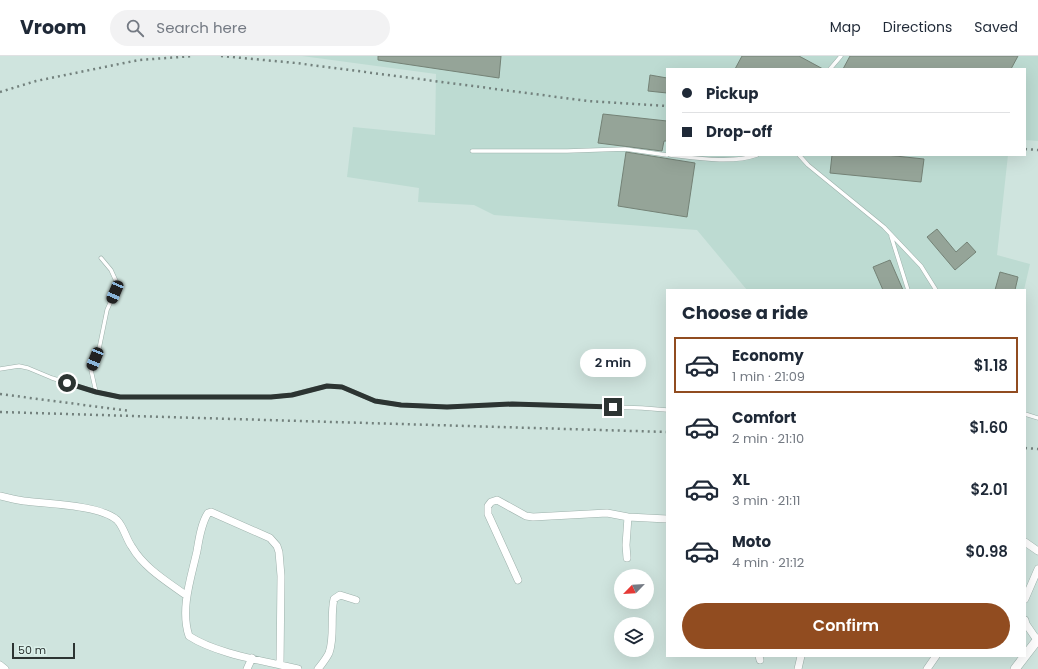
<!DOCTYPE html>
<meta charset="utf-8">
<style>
body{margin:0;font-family:Poppins,sans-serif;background:#f2f2f3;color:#1f2937;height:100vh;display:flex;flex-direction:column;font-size:15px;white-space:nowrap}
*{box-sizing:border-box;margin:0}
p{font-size:13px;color:#747a83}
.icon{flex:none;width:22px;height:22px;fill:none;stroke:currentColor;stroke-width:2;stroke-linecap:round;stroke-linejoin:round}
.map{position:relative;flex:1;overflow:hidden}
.details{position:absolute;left:666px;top:233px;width:360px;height:368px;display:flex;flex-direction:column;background:#fff;border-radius:0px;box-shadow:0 4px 16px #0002}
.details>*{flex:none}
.banner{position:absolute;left:666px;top:12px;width:360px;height:88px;border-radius:0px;box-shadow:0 4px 16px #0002;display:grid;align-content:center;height:88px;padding:0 16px;background:#fff}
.needle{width:26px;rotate:245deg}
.fabs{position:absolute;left:614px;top:513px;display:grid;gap:8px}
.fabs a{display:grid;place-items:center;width:40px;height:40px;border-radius:50%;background:#fff;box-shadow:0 4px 16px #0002;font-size:20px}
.scale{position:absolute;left:12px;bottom:10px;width:63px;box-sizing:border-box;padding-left:4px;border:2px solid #2c3432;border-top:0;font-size:11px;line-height:14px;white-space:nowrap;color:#2c3432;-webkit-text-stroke:3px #dcf1eb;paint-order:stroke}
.end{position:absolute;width:18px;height:18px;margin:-9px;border:5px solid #2c3432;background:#fff;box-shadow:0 0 0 2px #fff}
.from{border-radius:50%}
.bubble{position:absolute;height:28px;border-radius:14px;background:#fff;box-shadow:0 4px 16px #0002;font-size:13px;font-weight:600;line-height:28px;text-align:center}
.car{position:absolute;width:12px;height:24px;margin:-12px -6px;border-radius:5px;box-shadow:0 0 3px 1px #0007;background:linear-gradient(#222 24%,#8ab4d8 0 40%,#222 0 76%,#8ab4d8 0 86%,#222 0)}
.banner b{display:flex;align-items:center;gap:14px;height:38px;font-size:15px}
.banner b+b{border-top:1px solid #e0e1e3}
.banner i{width:10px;height:10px;background:#1f2937}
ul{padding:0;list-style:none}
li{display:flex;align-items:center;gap:12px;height:56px;margin:0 8px 6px;padding:0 8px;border:2px solid transparent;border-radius:0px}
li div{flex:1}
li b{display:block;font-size:15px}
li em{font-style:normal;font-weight:600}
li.on{border-color:#914c20}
li>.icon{width:36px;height:36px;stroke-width:1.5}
h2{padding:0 16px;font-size:18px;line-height:48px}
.button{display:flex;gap:8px;margin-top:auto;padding:8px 16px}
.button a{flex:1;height:46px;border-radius:24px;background:#914c20;color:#fff;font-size:16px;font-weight:600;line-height:46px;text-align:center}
header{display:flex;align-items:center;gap:24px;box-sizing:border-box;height:56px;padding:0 20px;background:#fff;border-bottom:1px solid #e0e1e3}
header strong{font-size:19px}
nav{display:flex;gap:22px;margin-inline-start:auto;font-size:14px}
.search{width:280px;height:36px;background:#f2f2f3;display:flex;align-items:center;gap:10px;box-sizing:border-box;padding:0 14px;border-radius:22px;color:#747a83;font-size:15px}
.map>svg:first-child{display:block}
.built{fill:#bddbd2}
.building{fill:#95a498;stroke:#748276}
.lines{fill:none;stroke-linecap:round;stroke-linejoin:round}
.service-casing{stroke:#9db1ab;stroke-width:4.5}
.minor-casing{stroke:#9db1ab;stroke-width:8}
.tertiary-casing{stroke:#9db1ab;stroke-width:10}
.service{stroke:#fff;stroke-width:3.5}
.minor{stroke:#fff;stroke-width:7}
.tertiary{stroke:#fff;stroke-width:9}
.rail{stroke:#73817d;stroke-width:2.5;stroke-dasharray:2 4;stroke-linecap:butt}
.route{stroke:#2c3432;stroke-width:5}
</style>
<header>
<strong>Vroom</strong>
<div class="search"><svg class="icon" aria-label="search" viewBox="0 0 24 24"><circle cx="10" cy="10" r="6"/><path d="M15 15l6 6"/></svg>Search here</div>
<nav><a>Map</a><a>Directions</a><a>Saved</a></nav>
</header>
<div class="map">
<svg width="1038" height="613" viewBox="0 0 1038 613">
<rect width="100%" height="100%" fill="#cfe4de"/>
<path class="built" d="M302 0H1038V85L1025 84V13H667V99H1008L997 199 1030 208 1024 234H747L697 174 494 159 474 149 418 146 419 132 347 121 353 71 435 79 436 18Z"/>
<path class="building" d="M378 0H501L499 22 378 4Z
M742 0H799L823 13H735Z
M850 0H1018L1011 13H843Z
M650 19 667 22V37L648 35Z
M603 58 667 65V85H664L662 95 598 87Z
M626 96 695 107 687 161 618 150Z
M832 99H886L924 103 921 126 830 117Z
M937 173 956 196 967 186 976 196 955 214 927 181Z
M890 204 903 234H883L873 211Z
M1000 216 1018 221 1015 234H995Z"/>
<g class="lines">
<g class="service-casing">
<path id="service" d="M830 13 841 0
M472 95H567L625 93 667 99
M670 99C696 102 732 108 757 99
M799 99 808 109 884 171 921 210 936 234
M891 180 908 234
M0 313 19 310 28 312 52 322 96 336 120 341H271L291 339 327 330 342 331 375 345 401 349 447 351 513 348 642 352 667 354
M96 336 91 314 99 293 107 254 115 236 116 225 111 214 101 202
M1025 358 1038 362"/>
</g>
<g class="minor-casing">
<path id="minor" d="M0 440C8 442 16 444 24 445 47 448 100 449 117 464 124 471 126 483 132 491 144 512 168 526 187 540
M1025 486 1038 495
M627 502 626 489 628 461
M518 524 488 458V450L491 446 497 444 526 460 533 461 607 457 628 461 667 463
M1025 543 1038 513
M1025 564 1026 568 1037 584
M759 600 760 604
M0 609 5 613
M280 609 281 520 279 496 277 490 270 482 211 456 208 457C201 468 199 483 197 495 191 522 180 553 189 580 215 597 259 604 289 611L298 613
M247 613 252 602
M318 613C322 608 326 603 329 597 335 580 330 560 334 543L340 539 356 544
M798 613 801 600
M927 613 936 600"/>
</g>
<g class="tertiary-casing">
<path id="tertiary" d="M1015 613 1038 583"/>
</g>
<use href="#service" class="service"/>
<use href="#minor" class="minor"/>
<use href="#tertiary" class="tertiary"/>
<path class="rail" d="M221 0 296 7 588 45 667 50
M0 36 36 25 139 4 194 0
M1025 93 1038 94
M0 338 130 355
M0 356 667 376
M1025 392 1038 393"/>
</g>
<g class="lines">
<path class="route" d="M67 327 96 336 120 341H271L292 339 327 330 342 331 375 345 401 349 447 351 512 348 613 351"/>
</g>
</svg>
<div class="fabs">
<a><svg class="needle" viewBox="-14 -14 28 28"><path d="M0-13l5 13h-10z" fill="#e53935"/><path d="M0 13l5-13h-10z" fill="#747a83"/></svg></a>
<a><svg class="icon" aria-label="layers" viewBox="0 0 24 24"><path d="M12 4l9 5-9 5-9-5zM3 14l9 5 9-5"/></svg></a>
</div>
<div class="scale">50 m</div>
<i class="end from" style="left:67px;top:327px"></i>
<i class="end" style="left:613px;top:351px"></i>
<div class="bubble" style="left:580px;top:293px;width:66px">2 min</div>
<i class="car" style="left:115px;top:236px;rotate:203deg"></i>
<i class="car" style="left:95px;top:303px;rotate:202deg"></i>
<div class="banner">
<b><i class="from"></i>Pickup</b>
<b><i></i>Drop-off</b>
</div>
<section class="details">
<h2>Choose a ride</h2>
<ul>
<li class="on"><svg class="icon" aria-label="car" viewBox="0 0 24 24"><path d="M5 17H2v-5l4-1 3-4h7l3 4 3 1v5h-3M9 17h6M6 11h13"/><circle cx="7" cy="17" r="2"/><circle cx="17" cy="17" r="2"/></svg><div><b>Economy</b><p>1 min · 21:09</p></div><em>$1.18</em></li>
<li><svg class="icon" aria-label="car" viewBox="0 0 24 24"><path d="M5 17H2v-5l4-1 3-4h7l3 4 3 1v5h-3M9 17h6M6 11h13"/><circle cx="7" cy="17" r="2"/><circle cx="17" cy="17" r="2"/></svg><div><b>Comfort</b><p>2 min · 21:10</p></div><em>$1.60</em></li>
<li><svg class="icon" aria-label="car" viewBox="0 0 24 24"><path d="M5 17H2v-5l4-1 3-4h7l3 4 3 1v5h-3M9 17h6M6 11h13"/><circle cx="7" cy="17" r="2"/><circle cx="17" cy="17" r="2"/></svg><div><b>XL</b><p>3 min · 21:11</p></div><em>$2.01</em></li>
<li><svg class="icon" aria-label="car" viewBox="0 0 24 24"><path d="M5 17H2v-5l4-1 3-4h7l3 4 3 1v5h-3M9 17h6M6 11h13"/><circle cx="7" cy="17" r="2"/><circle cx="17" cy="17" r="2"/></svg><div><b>Moto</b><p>4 min · 21:12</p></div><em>$0.98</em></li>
</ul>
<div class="button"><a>Confirm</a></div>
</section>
</div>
